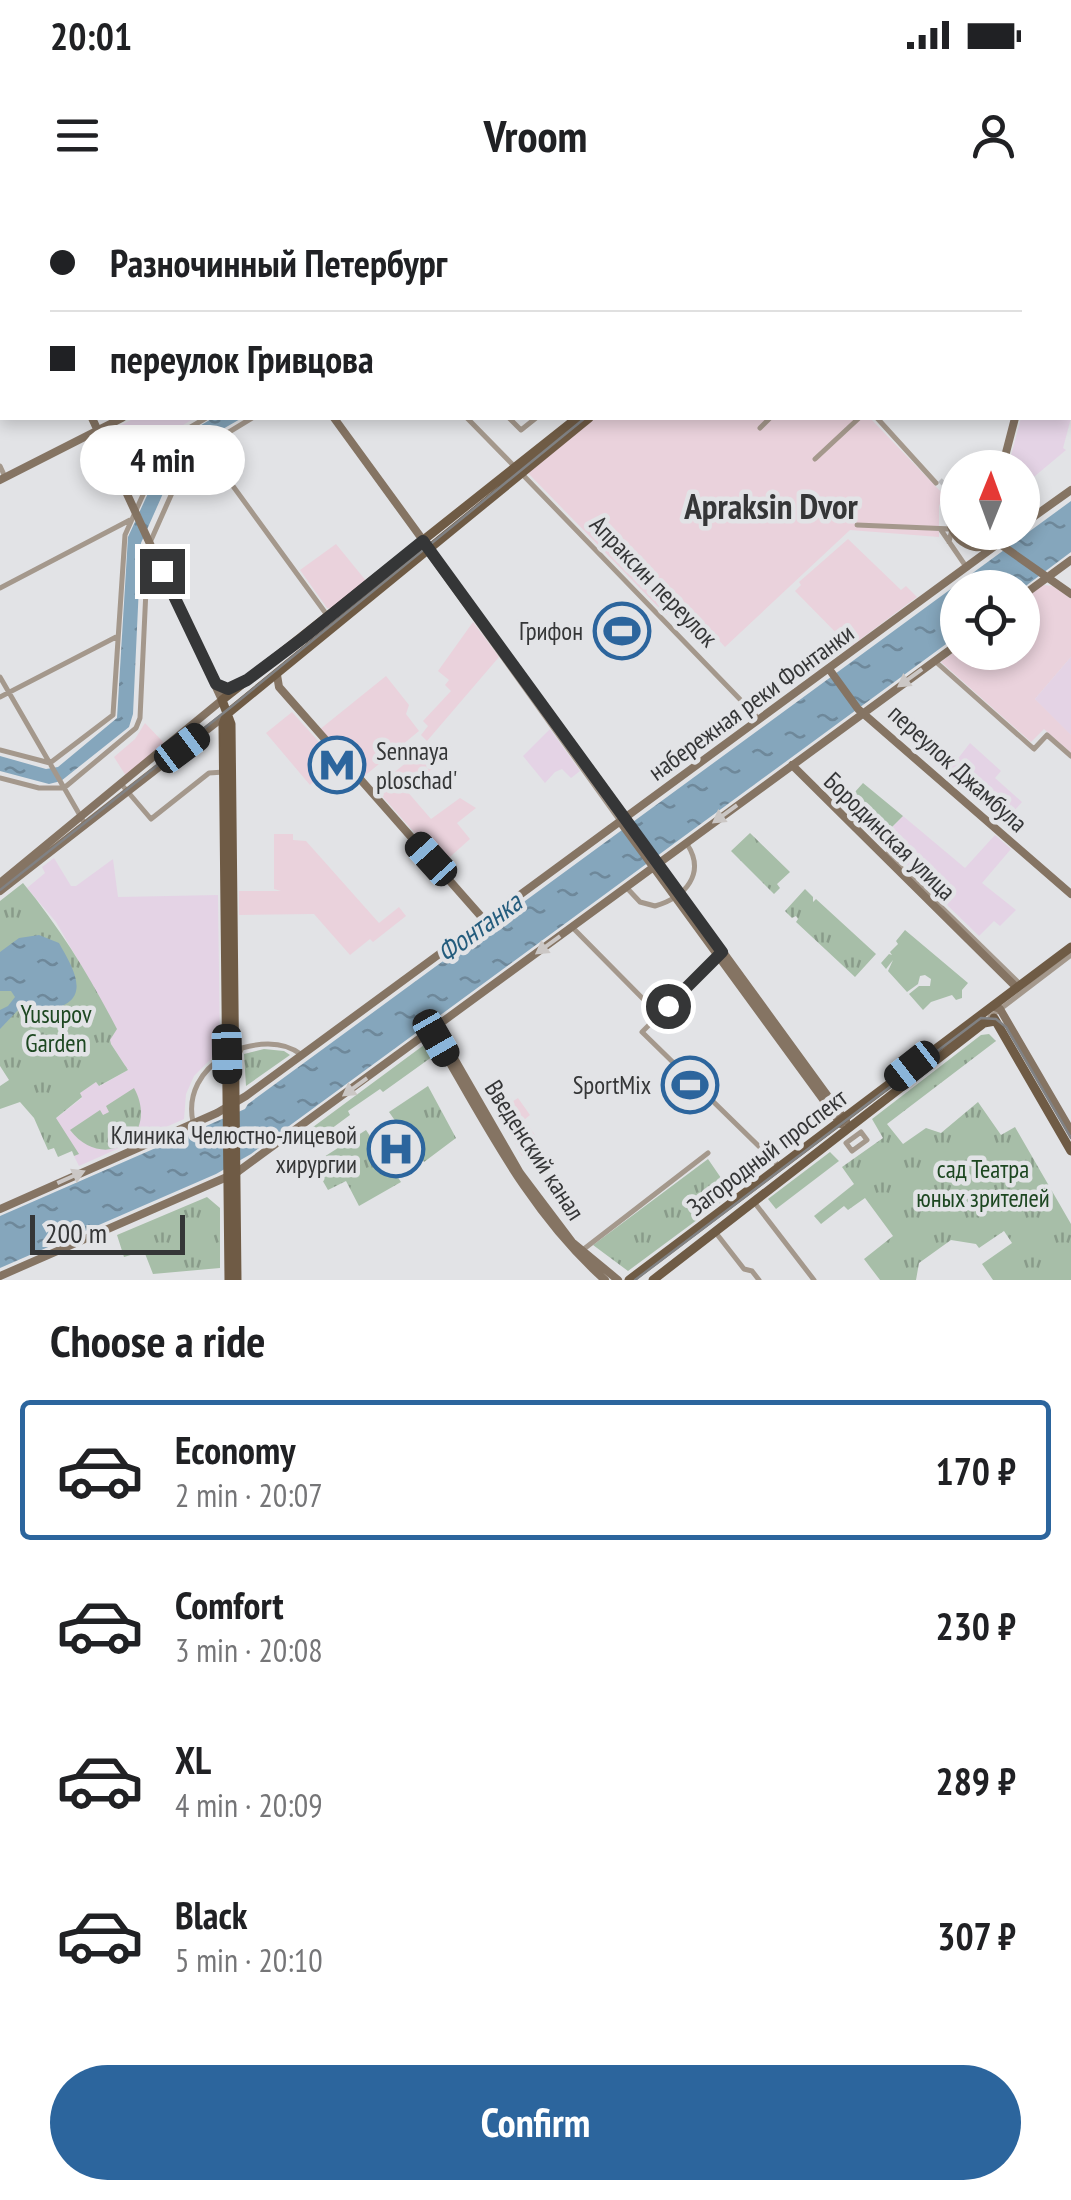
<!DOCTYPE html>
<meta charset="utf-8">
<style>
body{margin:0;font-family:"PT Sans Narrow",sans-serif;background:#f2f2f2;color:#202124;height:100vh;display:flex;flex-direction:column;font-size:38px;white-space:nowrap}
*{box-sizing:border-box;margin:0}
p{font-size:32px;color:#757577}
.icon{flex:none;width:55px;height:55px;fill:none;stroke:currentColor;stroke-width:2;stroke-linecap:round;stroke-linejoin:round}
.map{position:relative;height:1080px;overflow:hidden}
.sheet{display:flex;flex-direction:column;background:#fff;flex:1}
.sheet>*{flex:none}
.hud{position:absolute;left:0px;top:0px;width:1072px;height:220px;box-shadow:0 5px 15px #0003;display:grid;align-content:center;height:220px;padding:0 50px;background:#fff}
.needle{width:65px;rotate:1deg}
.fabs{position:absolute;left:940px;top:250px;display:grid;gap:20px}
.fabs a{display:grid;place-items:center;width:100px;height:100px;border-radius:50%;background:#fff;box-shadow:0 5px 15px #0003;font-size:50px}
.scale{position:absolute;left:30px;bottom:25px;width:155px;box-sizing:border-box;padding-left:10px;border:5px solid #353637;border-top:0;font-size:28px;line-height:35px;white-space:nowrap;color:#353637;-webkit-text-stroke:8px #e2e3e6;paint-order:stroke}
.end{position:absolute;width:45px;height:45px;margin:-22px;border:12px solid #353637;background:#fff;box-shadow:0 0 0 5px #fff}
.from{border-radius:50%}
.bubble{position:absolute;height:70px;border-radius:35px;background:#fff;box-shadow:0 5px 15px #0003;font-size:32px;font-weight:700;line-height:70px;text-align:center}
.car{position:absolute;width:30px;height:60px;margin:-30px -15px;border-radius:12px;box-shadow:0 0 8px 2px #0007;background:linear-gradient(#222 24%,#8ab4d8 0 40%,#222 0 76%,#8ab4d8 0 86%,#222 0)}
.hud b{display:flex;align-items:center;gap:35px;height:95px;font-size:38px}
.hud b+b{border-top:2px solid #e0e0e0}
.hud i{width:25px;height:25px;background:#202124}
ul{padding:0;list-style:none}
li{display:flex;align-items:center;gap:30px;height:140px;margin:0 20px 15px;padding:0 30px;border:5px solid transparent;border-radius:10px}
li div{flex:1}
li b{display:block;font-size:38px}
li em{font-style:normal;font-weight:700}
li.active{border-color:#2c659d}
li>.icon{width:90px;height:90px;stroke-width:1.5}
h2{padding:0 50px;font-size:45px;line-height:120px}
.action{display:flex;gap:20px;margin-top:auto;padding:20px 50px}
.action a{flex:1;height:115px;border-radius:60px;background:#2c659d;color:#fff;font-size:40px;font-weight:700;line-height:115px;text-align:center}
.status{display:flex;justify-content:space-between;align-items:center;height:70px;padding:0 50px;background:#fff;direction:ltr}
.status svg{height:28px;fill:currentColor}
header{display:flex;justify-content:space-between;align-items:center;height:130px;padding:0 50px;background:#fff;font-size:45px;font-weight:700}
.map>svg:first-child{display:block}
.commercial{fill:#ead2dc}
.education{fill:#e4d3e5}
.green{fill:#a7bea8}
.park{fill:url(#park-tufts)}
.water{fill:url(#water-ripples)}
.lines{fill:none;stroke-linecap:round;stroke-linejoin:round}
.street-tunnel{stroke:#bfc0c3;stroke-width:5;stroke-dasharray:5 2.5;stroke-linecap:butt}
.street{stroke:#a4988c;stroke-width:5}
.secondary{stroke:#857463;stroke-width:8}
.primary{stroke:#6f5b45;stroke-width:9}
.tram{stroke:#818284;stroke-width:2.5}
.oneway{fill:#cbc7c5}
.route{stroke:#353637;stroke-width:12}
.labels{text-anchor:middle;stroke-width:9;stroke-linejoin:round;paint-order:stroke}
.street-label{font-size:25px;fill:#353637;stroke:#e2e3e6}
.poi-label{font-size:25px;fill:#353637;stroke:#e2e3e6;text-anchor:end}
.park-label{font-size:25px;fill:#1d4721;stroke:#e2e3e6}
.water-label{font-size:28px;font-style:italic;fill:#245c7d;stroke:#e2e3e6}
.district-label{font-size:35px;font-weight:bold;fill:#353637;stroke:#e2e3e6}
</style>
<div class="status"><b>20:01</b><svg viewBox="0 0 49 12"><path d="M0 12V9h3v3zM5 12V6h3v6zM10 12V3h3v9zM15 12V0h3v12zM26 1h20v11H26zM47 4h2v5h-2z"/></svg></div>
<header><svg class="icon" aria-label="menu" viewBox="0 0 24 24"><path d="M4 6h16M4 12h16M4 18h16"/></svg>Vroom<svg class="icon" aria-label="person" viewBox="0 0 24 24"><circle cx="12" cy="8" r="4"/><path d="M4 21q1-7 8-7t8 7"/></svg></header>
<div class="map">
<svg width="1071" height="1080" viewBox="0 0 1071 1080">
<defs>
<pattern id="park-tufts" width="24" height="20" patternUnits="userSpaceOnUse" patternTransform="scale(2.5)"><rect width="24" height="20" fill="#a7bea8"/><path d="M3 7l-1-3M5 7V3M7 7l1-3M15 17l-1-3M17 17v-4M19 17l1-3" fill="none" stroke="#899b8a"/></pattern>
<pattern id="water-ripples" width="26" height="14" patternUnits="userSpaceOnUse" patternTransform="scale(2.5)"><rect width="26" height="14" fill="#85a6bc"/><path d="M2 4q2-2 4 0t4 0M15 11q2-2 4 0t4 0" fill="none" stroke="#6e889a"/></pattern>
</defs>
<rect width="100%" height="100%" fill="#e2e3e6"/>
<path class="commercial" d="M595 218H870L944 295 939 306V337L850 330 725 447 683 401 666 415 527 272Z
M848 339 901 390 906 386 917 397 850 447 795 391 801 385 799 382Z
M336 344 367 382 334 409 327 408 300 370Z
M1043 385 1053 386 1071 399V457L1035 499 1067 528 1071 535V553L1044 529 1031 542 941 462 957 450 958 452H1022L1023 400Z
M473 422 499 457 427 541 421 535 428 526 423 521 451 491 445 485 449 480 438 471Z
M386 476 409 505 406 514 419 531 362 578 319 530Z
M292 512 336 561 310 585 266 533Z
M145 523 165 544 126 576 114 557 135 539Z
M423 549 436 566 406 590 431 619 460 598 476 608 457 623 470 639 442 664 375 588Z
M274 634H293V640L306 641 379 723 399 707 406 716 373 742 370 739 350 755 314 714 239 715V691H281L274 689Z
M518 898 530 915 524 920 535 935 523 944 527 952 522 956 497 911Z"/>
<path class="education" d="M1071 131V218L1063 248 1066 250 1023 286 1022 268 1008 267 1021 218H1070Z
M135 218 193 219 162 238 140 289 135 291 131 289 105 233Z
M1071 457V535L1035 499Z
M550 529 580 571 571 578 562 569 555 572 545 583 523 556Z
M970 543 1001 571 995 578 1022 602 1003 623 946 574Z
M903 616 965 668 995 635 1011 649 982 683 1016 710 1000 726 994 721 979 736 880 640Z
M54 658 71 686H76L113 659 118 697 218 695 220 850 194 876 186 894 184 919 79 966 74 956 78 953 55 919 82 898 79 893 96 882 100 886 128 870 111 844 87 776 56 722 27 688 45 673 42 667Z"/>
<path class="green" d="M905 730 968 783 962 790V798L956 800 952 795 931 802 923 810 909 794 919 786H930L931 779 925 775 920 776 918 784 907 792 888 771 893 760 886 769 881 763 889 754 892 755 890 752 898 744 896 741Z"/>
<path class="park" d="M863 583 903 616 880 639 844 604 857 598 854 593Z
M750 633 790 672 777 684 780 688 774 694 731 651Z
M23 683C61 729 90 777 117 829L110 840 111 844 128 870 99 886 96 882 80 893 82 897 56 918 79 954 74 956 72 951 58 957 54 948 48 950 34 918 20 902 0 909V886L9 880 0 866V701Z
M805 689 813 697V702L816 699 876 754 855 777 796 722 798 719 796 716 792 718 785 711Z
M989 834 996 841 887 924 903 944 926 928 941 933 978 902 1001 935 1015 927 1071 1024V1080H993L982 1064 1012 1043 1004 1031 979 1048 976 1044 951 1040 919 1063 916 1080H880L864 1059 893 1036 865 998 848 1010 844 1006 821 1024 814 1016 854 984 842 967 883 938 872 919 981 835Z
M428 842 436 854 383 892 380 889 348 911 350 915 316 940 309 930Z
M264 849 284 851 290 855 246 886 244 854Z
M428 886 456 938 424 962 389 912Z
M134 888C161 937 104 974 70 930L100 910 103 915 109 912 106 906Z
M366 930 401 982 359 1006 346 981 328 990 313 964Z
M830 952 839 961 776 1009 768 999Z
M708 959 732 994 628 1071 593 1045Z
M207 997 220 1008V1068L153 1074 144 1051 124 1057 117 1035Z"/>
<path class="water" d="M213 218H242L181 253 141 343 133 514 129 527 61 581 49 584 0 571V556L46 569 58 567 117 518 128 337 171 243Z
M1071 301V352L1023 388H958L957 436 251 954 216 974 0 1068V1016L245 909 248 904Z
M39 735 59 743C71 765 95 800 52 809 41 811 29 808 18 810L0 829V810L8 806 15 797 11 791H0V752L19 738Z"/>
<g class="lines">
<path class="street-tunnel" d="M940 280 949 290"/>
<path class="street" d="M629 0 632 2
M954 0 958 2
M559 2V0
M664 2 666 0
M467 218 514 266
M509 218 521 230 536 218
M877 218 936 283
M760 228 770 218
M203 245 327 415
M815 259 859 218
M0 266 5 277
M522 274 760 520
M945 293 950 308
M857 325 952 329 949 342
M941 330 967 368
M420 342 620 621
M0 388 130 320
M936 462 1034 549 1047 535 1071 556
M0 477 85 624
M0 497 118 436
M0 550 50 563 113 515 125 335 167 241 206 218
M0 578 39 588H64L136 528 140 518 148 347 188 257 252 218
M122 585 151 619 209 573 224 572
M887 654 1021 785
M626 687 640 702 655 706C686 697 706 673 687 644
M572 727 659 815
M720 754 642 832 780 967
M990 817 1071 755
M238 856 242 848C263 842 284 841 302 855
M193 922C187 894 201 870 225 856
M861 932 867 940 852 951 846 943Z
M754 1002 814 1080
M716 1033 744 1069 752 1071 759 1080
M580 1052 708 953"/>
<path class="secondary" d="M177 0 178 2
M69 2 76 0
M421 2 422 0
M585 2 586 0
M1031 2V0
M1070 26 1071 27
M0 28 2 27
M1070 114 1071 113
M334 218 846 921
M1002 268 1015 218
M0 280 122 218
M958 296C942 314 950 342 975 347 983 348 992 345 1000 344L1071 394
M1022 325 1071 290
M1022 396 1071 360
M829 469 858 509 1071 694
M277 475 279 487 486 722
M792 565 1017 788
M621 623 841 924
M0 683 222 500 92 218
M0 691 227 514
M993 806 1000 809 1071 931
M436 827 520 973 572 1042 618 1080
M446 856C492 936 535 1018 605 1080
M0 1009 217 913 246 896 1014 332
M0 1076 236 973 958 444"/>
<path class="primary" d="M843 2 846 0
M855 2 858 0
M227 514 223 524 229 1080
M227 514 589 218
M994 818 1071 951
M237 1080 231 524 222 500 577 218
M629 1080 1071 747
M653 1080 984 823 995 821"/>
<path class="tram" d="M846 2 849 0
M0 690 231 507 585 218
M635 1080 981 818 996 819 1006 827 1071 938"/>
</g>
<defs><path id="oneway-solid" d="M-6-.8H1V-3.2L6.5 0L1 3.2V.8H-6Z" transform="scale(2.5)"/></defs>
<g class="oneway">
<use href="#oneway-solid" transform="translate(910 478) rotate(144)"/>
<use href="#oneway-solid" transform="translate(725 614) rotate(144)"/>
<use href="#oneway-solid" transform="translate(548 745) rotate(144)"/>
<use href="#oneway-solid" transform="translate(355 887) rotate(144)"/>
<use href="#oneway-solid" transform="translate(71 977) rotate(-24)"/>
</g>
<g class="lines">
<path class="route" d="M162 371 216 484 228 489 247 480 303 438 423 341 722 752 668 806"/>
</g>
<defs>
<g id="stadium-ring" transform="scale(2.875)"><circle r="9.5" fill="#e2e3e6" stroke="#2c659d" stroke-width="1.5"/><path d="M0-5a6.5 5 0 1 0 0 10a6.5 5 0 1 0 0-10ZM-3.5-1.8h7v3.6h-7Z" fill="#2c659d"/></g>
<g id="metro-ring" transform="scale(2.875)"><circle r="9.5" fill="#e2e3e6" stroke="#2c659d" stroke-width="1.5"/><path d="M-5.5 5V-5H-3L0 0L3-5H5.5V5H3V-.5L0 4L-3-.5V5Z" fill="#2c659d"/></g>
<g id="hospital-ring" transform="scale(2.875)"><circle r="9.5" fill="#e2e3e6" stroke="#2c659d" stroke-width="1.5"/><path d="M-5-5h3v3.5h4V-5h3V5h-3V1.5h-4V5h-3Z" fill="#2c659d"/></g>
</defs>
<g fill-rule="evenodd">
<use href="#stadium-ring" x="622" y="431"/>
<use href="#metro-ring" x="337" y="565"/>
<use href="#stadium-ring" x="690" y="885"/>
<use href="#hospital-ring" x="396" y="949"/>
</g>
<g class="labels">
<g class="street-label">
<text transform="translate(654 381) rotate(46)" y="9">Апраксин переулок</text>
<text transform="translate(751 502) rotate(-36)" y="9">набережная реки Фонтанки</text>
<text transform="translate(958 568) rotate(42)" y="9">переулок Джамбула</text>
<text transform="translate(890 636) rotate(44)" y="9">Бородинская улица</text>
<text transform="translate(535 950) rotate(57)" y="9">Введенский канал</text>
<text transform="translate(767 952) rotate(-37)" y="9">Загородный проспект</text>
</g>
<g class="poi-label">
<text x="583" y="440">Грифон</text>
<text x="376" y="560" text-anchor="start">Sennaya<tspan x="376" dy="29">ploschad'</tspan></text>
<text x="651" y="894">SportMix</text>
<text x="357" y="944">Клиника Челюстно-лицевой<tspan x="357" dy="29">хирургии</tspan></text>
</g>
<g class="park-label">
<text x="56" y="823">Yusupov<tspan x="56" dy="29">Garden</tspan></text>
<text x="983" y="978">сад Театра<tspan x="983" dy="29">юных зрителей</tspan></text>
</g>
<g class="water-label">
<text transform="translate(479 727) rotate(-36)" y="10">Фонтанка</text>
</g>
<g class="district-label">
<text x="771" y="319">Apraksin Dvor</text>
</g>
</g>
</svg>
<div class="fabs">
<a><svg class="needle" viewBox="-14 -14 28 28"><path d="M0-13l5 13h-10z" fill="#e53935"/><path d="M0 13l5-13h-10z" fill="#757577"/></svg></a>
<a><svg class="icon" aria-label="locate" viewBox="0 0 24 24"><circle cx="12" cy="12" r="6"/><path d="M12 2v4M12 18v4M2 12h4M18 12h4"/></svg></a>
</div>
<div class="scale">200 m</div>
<i class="end from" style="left:668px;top:806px"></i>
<i class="end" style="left:162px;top:371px"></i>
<div class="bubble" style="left:80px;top:225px;width:165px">4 min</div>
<i class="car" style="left:182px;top:548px;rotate:53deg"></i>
<i class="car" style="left:431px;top:659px;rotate:318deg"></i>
<i class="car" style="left:436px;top:838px;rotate:150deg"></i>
<i class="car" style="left:227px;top:854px;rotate:179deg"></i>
<i class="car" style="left:912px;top:866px;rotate:232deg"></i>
<div class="hud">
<b><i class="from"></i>Разночинный Петербург</b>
<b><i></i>переулок Гривцова</b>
</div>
</div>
<section class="sheet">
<h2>Choose a ride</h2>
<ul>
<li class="active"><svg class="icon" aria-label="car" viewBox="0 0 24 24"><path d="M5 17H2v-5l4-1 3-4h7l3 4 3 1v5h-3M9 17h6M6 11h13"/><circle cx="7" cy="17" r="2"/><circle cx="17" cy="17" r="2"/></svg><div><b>Economy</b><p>2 min · 20:07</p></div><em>170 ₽</em></li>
<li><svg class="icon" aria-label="car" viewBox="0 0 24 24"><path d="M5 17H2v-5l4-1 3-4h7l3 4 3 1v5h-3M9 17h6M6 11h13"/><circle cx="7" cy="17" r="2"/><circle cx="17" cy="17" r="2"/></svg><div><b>Comfort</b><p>3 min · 20:08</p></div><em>230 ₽</em></li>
<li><svg class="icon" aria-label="car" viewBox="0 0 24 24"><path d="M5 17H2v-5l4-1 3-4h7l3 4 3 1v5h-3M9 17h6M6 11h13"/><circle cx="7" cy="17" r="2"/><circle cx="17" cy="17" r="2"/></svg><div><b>XL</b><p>4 min · 20:09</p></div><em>289 ₽</em></li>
<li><svg class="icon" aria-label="car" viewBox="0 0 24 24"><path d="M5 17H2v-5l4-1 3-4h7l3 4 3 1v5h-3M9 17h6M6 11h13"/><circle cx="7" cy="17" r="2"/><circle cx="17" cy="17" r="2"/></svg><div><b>Black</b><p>5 min · 20:10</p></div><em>307 ₽</em></li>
</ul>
<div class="action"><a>Confirm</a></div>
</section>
